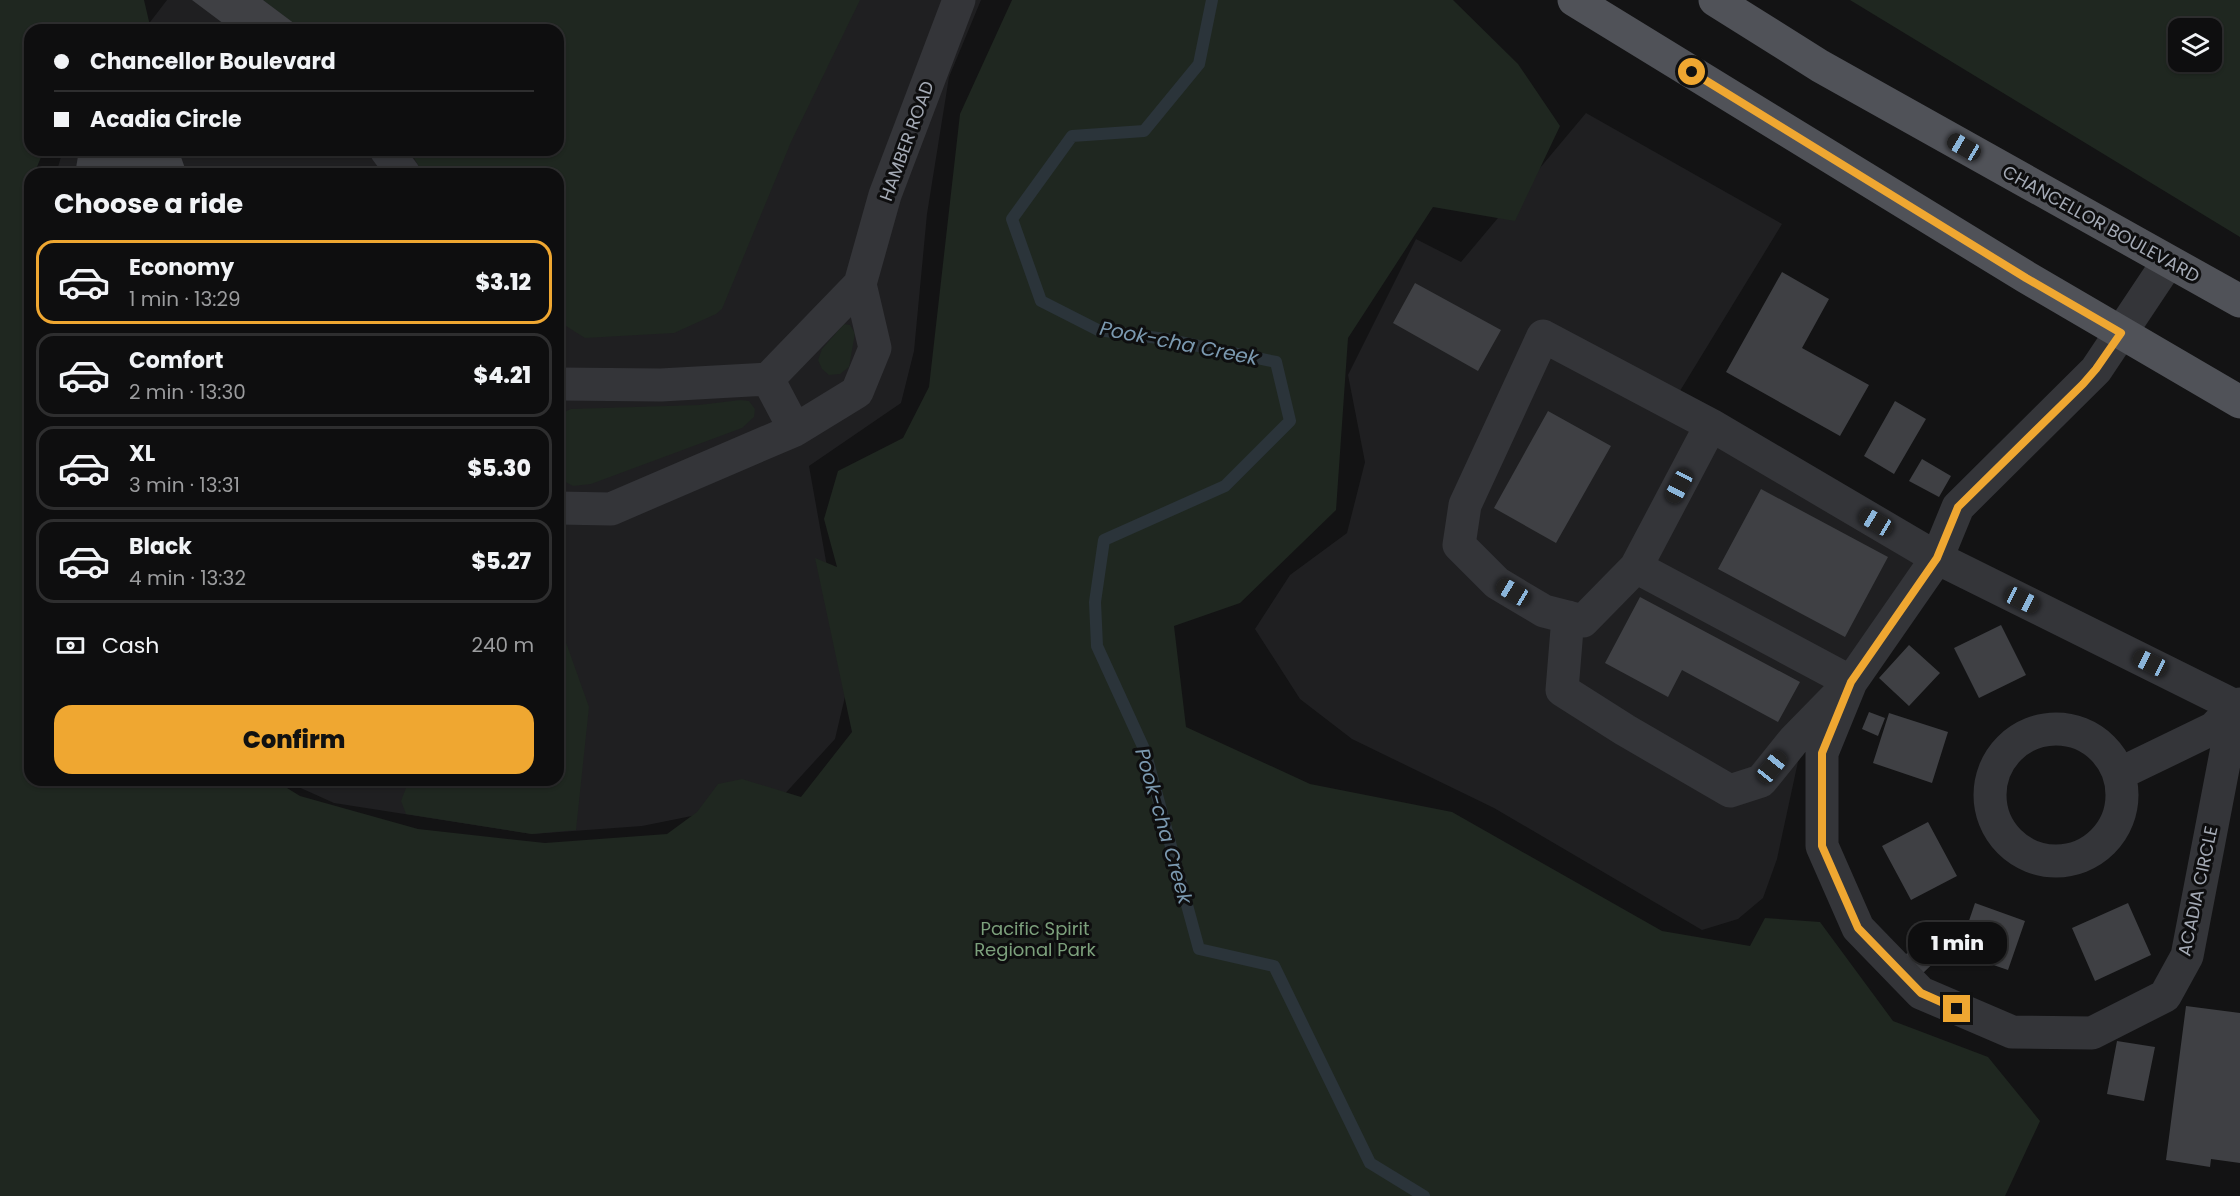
<!DOCTYPE html>
<meta charset="utf-8">
<style>
body{margin:0;font-family:Poppins,sans-serif;background:#1c1c1d;color:#f1f3f6;height:100vh;display:flex;flex-direction:column;font-size:22px;white-space:nowrap}
*{box-sizing:border-box;margin:0}
p{font-size:20px;color:#9b9c9e}
.icon{flex:none;width:33px;height:33px;fill:none;stroke:currentColor;stroke-width:2;stroke-linecap:round;stroke-linejoin:round}
.map{position:relative;flex:1;overflow:hidden}
.details{position:absolute;left:24px;top:168px;width:540px;height:618px;display:flex;flex-direction:column;background:#0e0e0f;border-radius:18px;box-shadow:0 2px 4px #0004,0 0 0 2px #2e2e2f}
.details>*{flex:none}
.banner{position:absolute;left:24px;top:24px;width:540px;height:132px;border-radius:18px;box-shadow:0 2px 4px #0004,0 0 0 2px #2e2e2f;display:grid;align-content:center;height:132px;padding:0 30px;background:#0e0e0f}
.tools{position:absolute;left:2168px;top:18px;display:grid;gap:12px}
.tools a{display:grid;place-items:center;width:54px;height:54px;border-radius:12px;background:#0e0e0f;box-shadow:0 2px 4px #0004,0 0 0 2px #2e2e2f;font-size:30px}
.end{position:absolute;width:27px;height:27px;margin:-14px;border:8px solid #efa731;background:#111;box-shadow:0 0 0 3px #111}
.from{border-radius:50%}
.bubble{position:absolute;height:42px;border-radius:18px;background:#0e0e0f;box-shadow:0 2px 4px #0004,0 0 0 2px #2e2e2f;font-size:20px;font-weight:800;line-height:42px;text-align:center}
.car{position:absolute;width:18px;height:36px;margin:-18px -9px;border-radius:8px;box-shadow:0 0 4px 2px #0007;background:linear-gradient(#222 24%,#8ab4d8 0 40%,#222 0 76%,#8ab4d8 0 86%,#222 0)}
.banner b{display:flex;align-items:center;gap:21px;height:57px;font-size:22px}
.banner b+b{border-top:2px solid #2e2e2f}
.banner i{width:15px;height:15px;background:#f1f3f6}
ul{padding:0;list-style:none}
li{display:flex;align-items:center;gap:18px;height:84px;margin:0 12px 9px;padding:0 18px;border:3px solid #2e2e2f;border-radius:18px}
li div{flex:1}
li b{display:block;font-size:22px}
li em{font-style:normal;font-weight:800}
li.on{border-color:#efa731}
li>.icon{width:54px;height:54px;stroke-width:1.5}
h2{padding:0 30px;font-size:27px;line-height:72px}
.pay{display:flex;align-items:center;gap:15px;height:66px;padding:0 30px;font-size:22px}
.pay p{margin-inline-start:auto}
.action{display:flex;gap:12px;margin-top:auto;padding:12px 30px}
.action a{flex:1;height:69px;border-radius:18px;background:#efa731;color:#111;font-size:24px;font-weight:800;line-height:69px;text-align:center}
.map>svg:first-child{display:block}
.built{fill:#1f1f21}
.green{fill:#1f2720;fill-rule:evenodd}
.lines{fill:none;stroke-linecap:round;stroke-linejoin:round}
.stream{stroke:#2b343a;stroke-width:12}
.building{fill:#3f4044}
.minor{stroke:#343539;stroke-width:33}
.major{stroke:#505258;stroke-width:33}
.route{stroke:#efa731;stroke-width:8}
.labels{text-anchor:middle;stroke-width:6;stroke-linejoin:round;paint-order:stroke}
.street-label{font-size:18px;fill:#a4aab5;stroke:#0e0e0f}
.park-label{font-size:18px;fill:#7ca07c;stroke:#0e0e0f}
.water-label{font-size:20px;font-style:italic;fill:#7b99b0;stroke:#0e0e0f}
</style>
<div class="map">
<svg width="2240" height="1196" viewBox="0 0 2240 1196">
<rect width="100%" height="100%" fill="#131314"/>
<path class="built" d="M167 0H981L949 77 927 214 914 351 901 403 809 466 848 684 835 739 781 798 642 826 532 834 334 803 283 780H558V174H56L63 150H558V30H144Z
M1586 113 1782 224 1672 404 1937 558 1799 757 1777 859 1763 898 1738 919 1702 930 1494 808 1352 739 1300 699 1255 629 1290 575 1347 533 1365 462 1348 375 1416 239 1461 262Z"/>
<path class="green" d="M0 0H144L151 30H30V150H44L34 174H30V286L24 446 30 458V780H274L300 796 418 829 545 843 667 834 697 812 718 784 742 779 801 797 852 732 815 558 837 567 824 519 838 471 903 438 929 387 960 114 1012 0H1453L1518 64 1560 126 1515 221 1433 207 1348 338 1336 510 1240 603 1174 626 1186 727 1310 784 1452 812 1662 931 1750 946 1765 918 1820 922 1893 1021 1988 1057 2040 1121 2005 1196H0Z
M263 0H860L791 142 722 309 716 314 674 333 585 338 558 321V174H423L410 150H558V30H302Z
M1850 0H2240V237ZM2178 28H2211V62H2178Z
M844 324 850 325 855 333 849 367 840 374 829 375 822 369 818 360 822 349Z
M740 400 749 401 755 409 754 417 742 428 591 484 573 486 558 478V415L571 409 699 405Z
M558 620 589 707 576 830 532 834 406 814 401 801 409 780H558Z"/>
<g class="lines">
<path class="stream" d="M1212 0 1199 64 1144 131 1072 136 1012 219 1041 301 1098 330 1165 339 1276 362 1290 421 1225 486 1104 540 1095 602 1097 646 1145 751 1199 949 1274 966 1370 1163 1424 1196"/>
</g>
<path class="building" d="M192 0H263L299 27 296 30H232Z
M79 150H162L181 157 187 174H75Z
M1782 272 1829 299 1802 348 1869 385 1840 436 1726 372Z
M1415 283 1501 330 1478 371 1393 323Z
M1895 401 1926 419 1894 474 1864 456Z
M1548 411 1611 446 1556 543 1494 508Z
M1922 459 1951 476 1939 497 1909 481Z
M1761 489 1888 557 1845 637 1718 569Z
M1640 597 1800 682 1778 722 1682 670 1668 697 1605 663Z
M2001 625 2026 675 1979 698 1954 648Z
M1909 645 1940 673 1909 706 1879 678Z
M1869 712 1885 718 1878 736 1862 729Z
M1889 713 1948 732 1932 783 1873 763Z
M1928 822 1957 876 1911 900 1882 846Z
M1975 903 2025 921 2008 970 1958 953Z
M2128 903 2151 955 2095 981 2072 928Z
M1933 930 1950 947 1921 975 1904 956Z
M2186 1006 2240 1013V1163L2211 1159 2210 1167 2166 1160Z
M2117 1041 2155 1047 2144 1101 2107 1094Z"/>
<g class="lines">
<path class="minor" d="M386 150 404 174
M2168 262 2096 370 1958 507 1937 558 1851 682 1822 753V846L1858 928 1921 993 2012 1032 2092 1033 2165 996 2187 956 2235 706
M1543 336 1711 425 1636 567 1583 621 1544 611 1497 583 1459 545 1465 505Z
M768 379 795 430
M558 384 661 385 768 379 860 284 885 195 959 0
M1711 425 1937 558 2235 706
M558 508 611 509 795 430 857 392 875 348 860 284
M1636 567 1851 682
M1568 617 1562 690 1625 730 1730 791 1761 781 1794 740 1839 694
M1990 795a66 66 0 1 1 132 0a66 66 0 1 1-132 0Z
M2119 774 2214 728 2235 706 2240 704"/>
<path class="major" d="M1574 0 2026 277 2240 402
M1715 0 1820 66 2240 301"/>
</g>
<g class="lines">
<path class="route" d="M1692 72 2026 278 2121 333 2096 369 2083 384 1958 507 1937 558 1851 682 1822 753V846L1858 928 1921 993 1957 1009"/>
</g>
<g class="labels">
<g class="street-label">
<text transform="translate(907 141) rotate(-70)" y="6">HAMBER ROAD</text>
<text transform="translate(2101 224) rotate(29)" y="6">CHANCELLOR BOULEVARD</text>
<text transform="translate(2198 891) rotate(-78)" y="6">ACADIA CIRCLE</text>
</g>
<g class="park-label">
<text x="1035" y="935">Pacific Spirit<tspan x="1035" dy="21">Regional Park</tspan></text>
</g>
<g class="water-label">
<text transform="translate(1179 343) rotate(11)" y="7">Pook-cha Creek</text>
<text transform="translate(1164 826) rotate(74)" y="7">Pook-cha Creek</text>
</g>
</g>
</svg>
<div class="tools">
<a><svg class="icon" aria-label="layers" viewBox="0 0 24 24"><path d="M12 4l9 5-9 5-9-5zM3 14l9 5 9-5"/></svg></a>
</div>
<i class="end from" style="left:1692px;top:72px"></i>
<i class="end" style="left:1957px;top:1009px"></i>
<div class="bubble" style="left:1908px;top:922px;width:99px">1 min</div>
<i class="car" style="left:1964px;top:147px;rotate:300deg"></i>
<i class="car" style="left:1679px;top:486px;rotate:208deg"></i>
<i class="car" style="left:1876px;top:522px;rotate:301deg"></i>
<i class="car" style="left:1513px;top:592px;rotate:301deg"></i>
<i class="car" style="left:2022px;top:600px;rotate:116deg"></i>
<i class="car" style="left:2150px;top:663px;rotate:296deg"></i>
<i class="car" style="left:1772px;top:767px;rotate:39deg"></i>
<div class="banner">
<b><i class="from"></i>Chancellor Boulevard</b>
<b><i></i>Acadia Circle</b>
</div>
<section class="details">
<h2>Choose a ride</h2>
<ul>
<li class="on"><svg class="icon" aria-label="car" viewBox="0 0 24 24"><path d="M5 17H2v-5l4-1 3-4h7l3 4 3 1v5h-3M9 17h6M6 11h13"/><circle cx="7" cy="17" r="2"/><circle cx="17" cy="17" r="2"/></svg><div><b>Economy</b><p>1 min · 13:29</p></div><em>$3.12</em></li>
<li><svg class="icon" aria-label="car" viewBox="0 0 24 24"><path d="M5 17H2v-5l4-1 3-4h7l3 4 3 1v5h-3M9 17h6M6 11h13"/><circle cx="7" cy="17" r="2"/><circle cx="17" cy="17" r="2"/></svg><div><b>Comfort</b><p>2 min · 13:30</p></div><em>$4.21</em></li>
<li><svg class="icon" aria-label="car" viewBox="0 0 24 24"><path d="M5 17H2v-5l4-1 3-4h7l3 4 3 1v5h-3M9 17h6M6 11h13"/><circle cx="7" cy="17" r="2"/><circle cx="17" cy="17" r="2"/></svg><div><b>XL</b><p>3 min · 13:31</p></div><em>$5.30</em></li>
<li><svg class="icon" aria-label="car" viewBox="0 0 24 24"><path d="M5 17H2v-5l4-1 3-4h7l3 4 3 1v5h-3M9 17h6M6 11h13"/><circle cx="7" cy="17" r="2"/><circle cx="17" cy="17" r="2"/></svg><div><b>Black</b><p>4 min · 13:32</p></div><em>$5.27</em></li>
</ul>
<div class="pay"><svg class="icon" aria-label="cash" viewBox="0 0 24 24"><path d="M3 7h18v10H3z"/><circle cx="12" cy="12" r="2"/></svg>Cash<p>240 m</p></div>
<div class="action"><a>Confirm</a></div>
</section>
</div>
